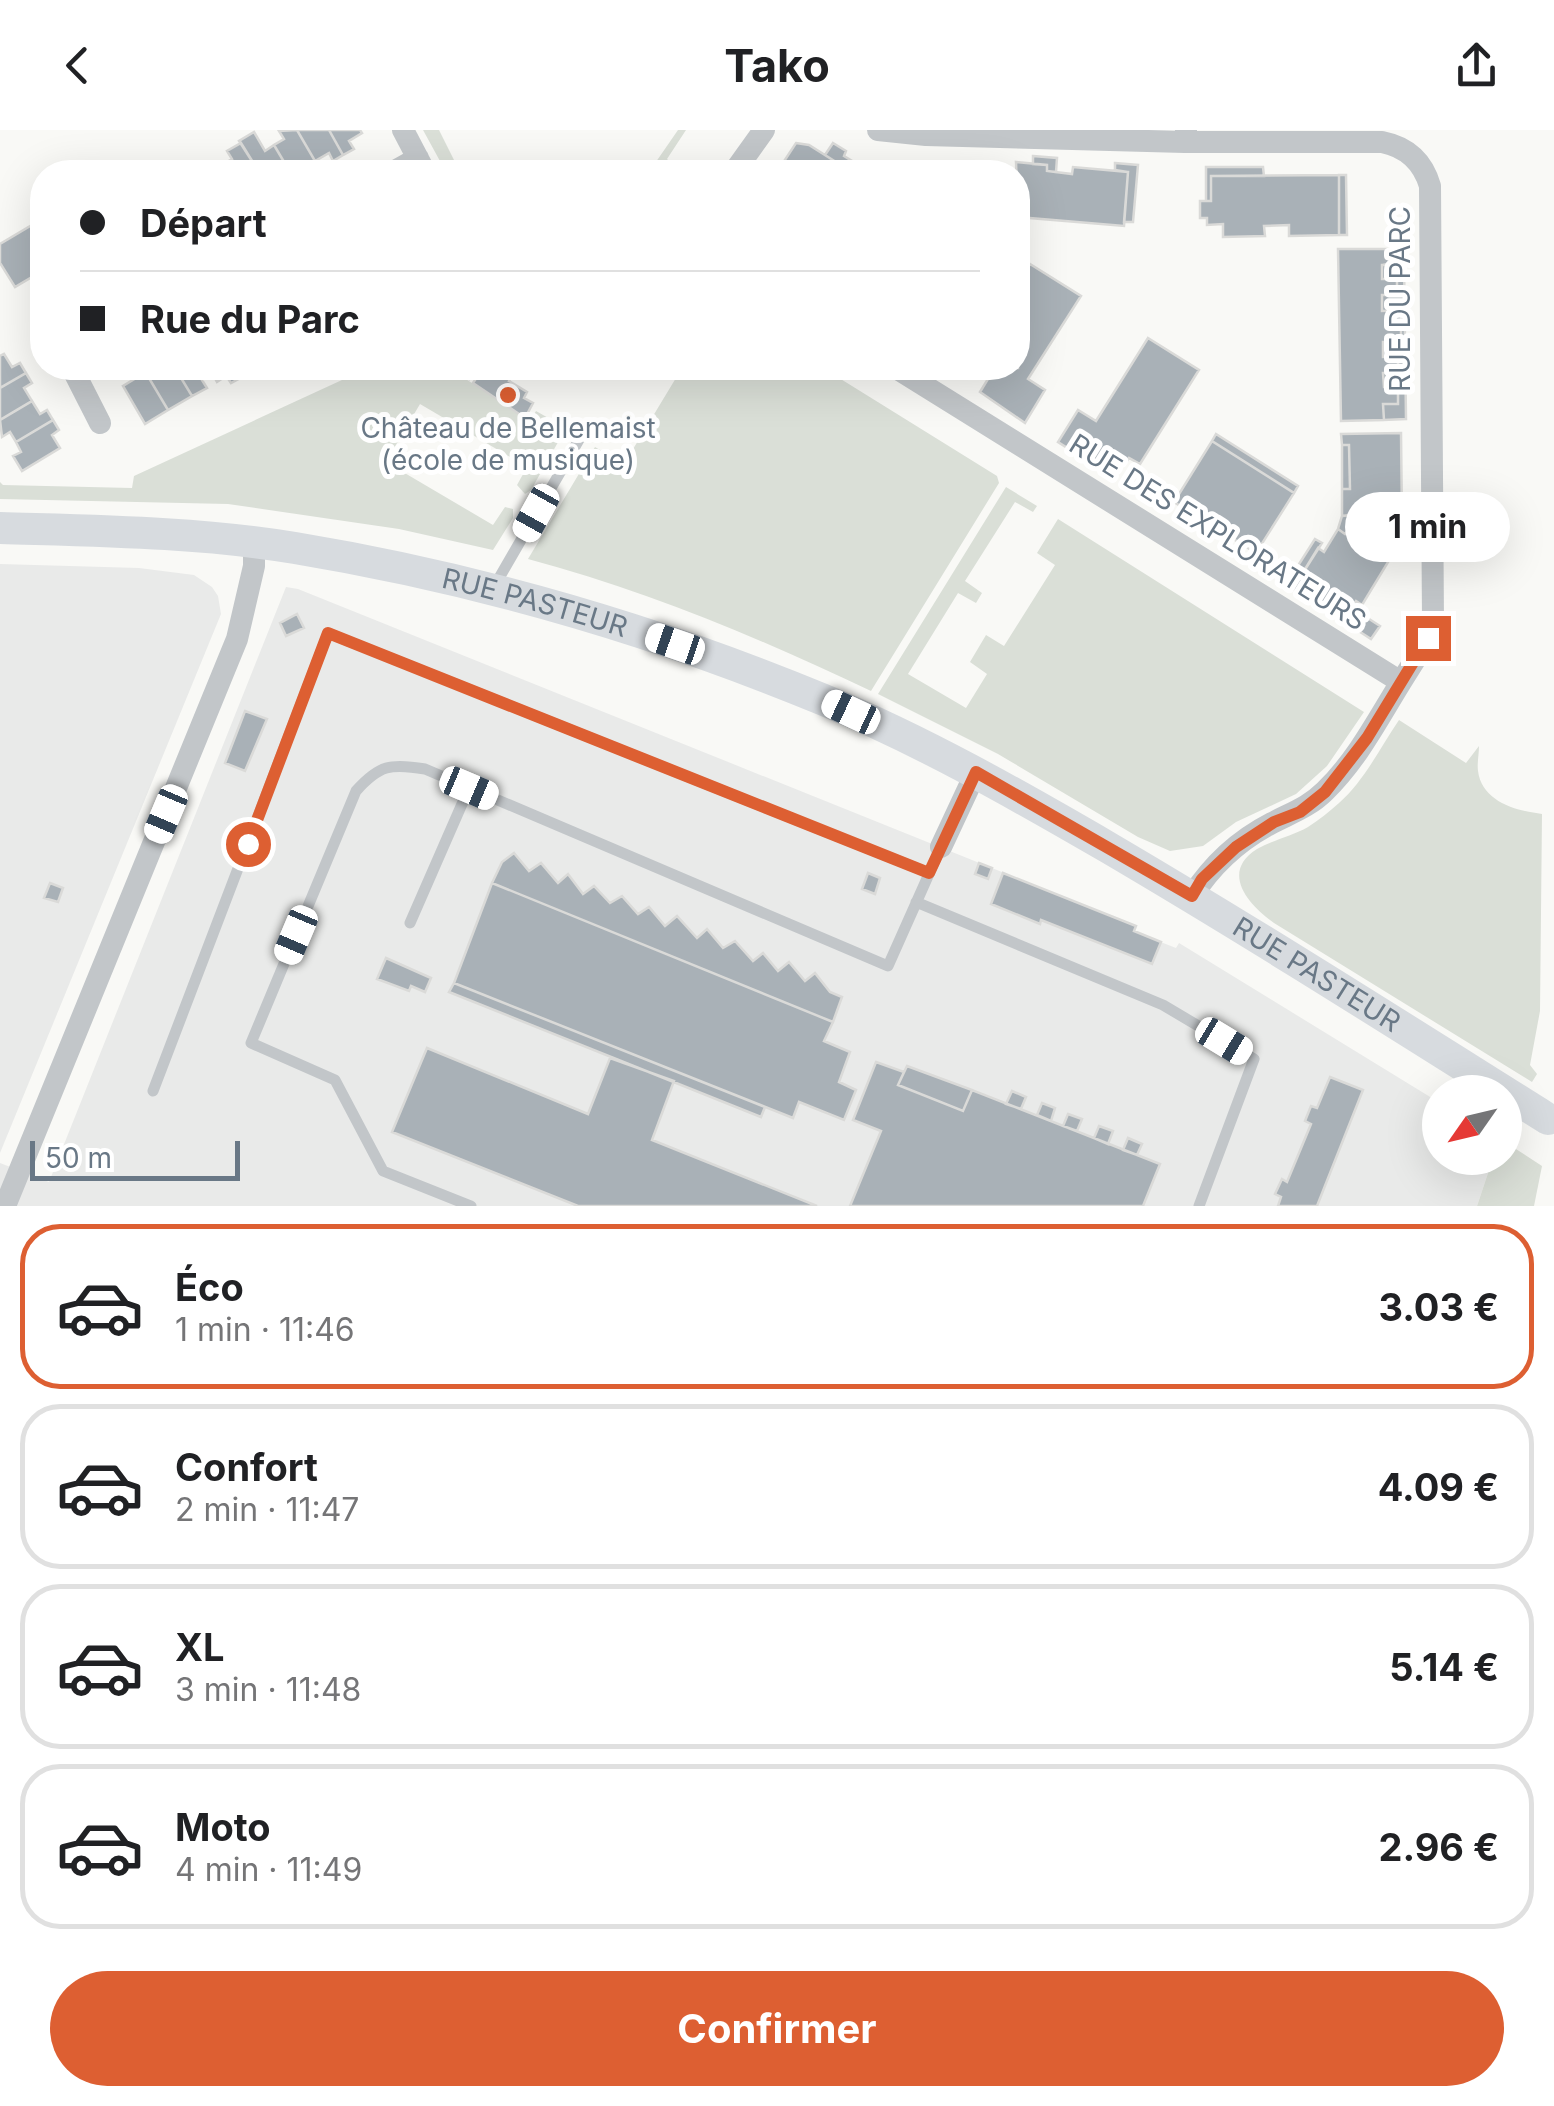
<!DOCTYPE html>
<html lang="fr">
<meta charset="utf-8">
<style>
body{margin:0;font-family:Inter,sans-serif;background:#f6f6f6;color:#202124;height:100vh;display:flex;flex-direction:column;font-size:38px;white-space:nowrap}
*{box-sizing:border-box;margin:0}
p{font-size:32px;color:#757577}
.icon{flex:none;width:55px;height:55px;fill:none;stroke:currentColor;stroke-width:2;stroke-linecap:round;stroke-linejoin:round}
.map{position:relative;height:1076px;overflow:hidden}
.details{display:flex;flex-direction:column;background:#fff;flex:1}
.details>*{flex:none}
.hud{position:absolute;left:30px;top:30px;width:1000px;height:220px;border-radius:40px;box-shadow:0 10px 40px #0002;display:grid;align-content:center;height:220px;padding:0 50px;background:#fff}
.needle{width:65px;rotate:236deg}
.controls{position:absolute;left:1422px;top:945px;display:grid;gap:20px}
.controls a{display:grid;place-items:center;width:100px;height:100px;border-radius:50%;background:#fff;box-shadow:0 10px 40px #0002;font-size:50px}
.scale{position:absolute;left:30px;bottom:25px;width:210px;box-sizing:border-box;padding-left:10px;border:5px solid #697886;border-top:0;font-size:28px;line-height:35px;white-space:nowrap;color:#697886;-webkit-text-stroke:8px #fff;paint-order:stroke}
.end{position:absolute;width:45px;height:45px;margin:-22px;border:12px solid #dd5f32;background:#fff;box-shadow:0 0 0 5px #fff}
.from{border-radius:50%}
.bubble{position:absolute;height:70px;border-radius:35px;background:#fff;box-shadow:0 10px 40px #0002;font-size:32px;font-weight:700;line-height:70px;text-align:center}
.car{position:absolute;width:30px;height:60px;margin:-30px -15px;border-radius:12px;box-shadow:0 0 8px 2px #0007;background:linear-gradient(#fff 24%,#345 0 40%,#fff 0 76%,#345 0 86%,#fff 0)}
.hud b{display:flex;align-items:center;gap:35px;height:95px;font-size:38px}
.hud b+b{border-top:2px solid #e0e0e0}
.hud i{width:25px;height:25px;background:#202124}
ul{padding:18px 0 0;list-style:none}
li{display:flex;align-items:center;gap:30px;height:165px;margin:0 20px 15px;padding:0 30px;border:5px solid #e0e0e0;border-radius:40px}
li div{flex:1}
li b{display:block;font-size:38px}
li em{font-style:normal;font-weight:700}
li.on{border-color:#dd5f32}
li>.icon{width:90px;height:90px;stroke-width:1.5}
.action{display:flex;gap:20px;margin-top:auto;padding:20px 50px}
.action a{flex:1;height:115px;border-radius:60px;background:#dd5f32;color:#fff;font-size:40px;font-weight:700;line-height:115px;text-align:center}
header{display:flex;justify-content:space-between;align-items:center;height:130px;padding:0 50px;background:#fff;font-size:45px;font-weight:700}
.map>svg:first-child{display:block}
.built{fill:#e9eae9}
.green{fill:#dadfd7}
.building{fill:#a9b1b7;stroke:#dadad8;stroke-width:2.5}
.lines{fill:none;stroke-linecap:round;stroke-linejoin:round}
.service{stroke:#c2c6c9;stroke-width:11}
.minor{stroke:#c2c6c9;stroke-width:22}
.secondary{stroke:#d7dbdf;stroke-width:32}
.route{stroke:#dd5f32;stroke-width:12}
.poi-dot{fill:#dd5f32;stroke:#fff;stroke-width:4}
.labels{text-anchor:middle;stroke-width:10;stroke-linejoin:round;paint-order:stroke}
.street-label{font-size:28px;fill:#697886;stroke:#fff}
.poi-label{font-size:28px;fill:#697886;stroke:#fff}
</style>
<header><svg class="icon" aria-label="back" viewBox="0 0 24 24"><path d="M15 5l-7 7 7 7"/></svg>Tako<svg class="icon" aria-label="share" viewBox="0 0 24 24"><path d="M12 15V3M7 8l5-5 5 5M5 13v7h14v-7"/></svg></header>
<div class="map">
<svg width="1554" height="1076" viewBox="0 0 1554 1076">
<rect width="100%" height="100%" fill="#f9f9f6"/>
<path class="built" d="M0 434 139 438 194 445 212 457 218 466 221 484 0 1023Z
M286 457 298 459 1136 796 1135 802 1176 818 1179 813 1440 973V1028H1493L1477 1076H0V1033L49 1052Z"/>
<path class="green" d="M423 0H439L460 42H446Z
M678 0H686L667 29 673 35 668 42H649Z
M368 238H449L530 291 536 281 566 298 531 360 525 364 517 355 527 337 420 274 386 332 493 395 505 377 513 379V388L493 420 399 399 228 374 0 369V352L3 355 132 358 134 346Z
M682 238H823L997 346 999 353 871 561C760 508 647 461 528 429L595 317 624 334Z
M1006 357 1037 376 1033 382 1015 372 965 451 982 463 976 473 958 463 908 544 966 578 987 544 970 532 986 505 1004 516 1055 435 1037 423 1058 389 1364 582 1327 636 1296 664 1236 692 1203 716 1170 721 1138 707 998 624 878 564Z
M1399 590 1466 633 1479 616C1479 624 1477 633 1478 641 1482 672 1517 681 1542 684L1540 881 1530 935 1537 944 1532 952 1274 793C1250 776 1219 743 1257 719 1273 710 1292 706 1308 697 1319 690 1329 682 1339 673 1364 651 1380 618 1399 590Z
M1505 1012 1542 1036 1534 1076H1477L1493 1028H1505Z"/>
<path class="building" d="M297 0H329L343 25 333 31 329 23 315 31Z
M297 0 315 31 302 39 304 42H290L274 15 284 9 279 1Z
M329 0H360L362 3 349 11 354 19 343 25Z
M254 2 265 21 274 15 290 42H259L239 11Z
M241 13 259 42H226L222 35 232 29 227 21Z
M796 13 809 15 847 39 845 42H777Z
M833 13 846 21 844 26 852 31 847 39 825 25Z
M1033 26 1057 28 1056 42 1047 41V35L1033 34Z
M208 32 213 41 222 35 226 42H191Z
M1016 32 1047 35V41L1072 44 1073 37 1128 42 1124 96 1018 87Z
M1115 33 1138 35 1133 92H1124L1128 42 1115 40Z
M1206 37H1263L1264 46H1211V71H1206Z
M1339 45V105L1289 106V95L1264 96 1265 106 1223 107V94L1207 95V88H1200V71H1211V46Z
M1339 45H1346L1347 105H1339Z
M32 95 42 112V141L15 157 0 133V114Z
M1338 119H1396V135H1382V149H1397V165H1382V181L1401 180V212H1383V227L1398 226V243H1383L1384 257H1398V274H1383L1384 290 1341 291Z
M1404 131 1406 289 1384 290 1383 274H1398V257H1384L1383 243H1398V226L1383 227V212H1401V180L1382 181V165H1397V149H1382V135Z
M1030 134 1081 166 1028 249 1045 260 1025 293 980 262 988 249 976 242 979 238H1018V153Z
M1148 208 1199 240 1140 334 1129 328 1125 334 1113 327 1104 341 1058 312 1078 280 1096 291Z
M4 224 12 237 20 233 26 243 0 258V226Z
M136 238H143L168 280 145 294 123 256 136 248 132 240Z
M143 238H175L192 266 168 280Z
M175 238H207L211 244 202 250 207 258 192 266Z
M207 238H239L244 246 231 253 221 238 211 244Z
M221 238 226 246 217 252 212 243Z
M452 238H463L473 243 469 249Z
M483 238H518L509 251 527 262 524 268 533 273 525 288 473 253Z
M26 243 32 253 24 258 32 271 0 290V258Z
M32 271 40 284 47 280 53 290 16 312 10 302 2 307 0 290Z
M53 290 59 300 52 305 60 318 22 341 13 326 21 322 16 312Z
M1401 303 1402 389 1401 394H1395V409L1387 420 1393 424 1362 475 1356 471 1351 479 1343 474 1336 485 1286 455 1292 445 1299 449 1318 418 1324 422 1338 399 1345 404 1352 395 1351 385 1342 386V359H1350L1349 315H1342L1341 304Z
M1216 304 1298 356 1294 363 1212 311Z
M1212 311 1294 363 1256 423 1174 372Z
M1342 315H1349L1350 359H1342Z
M1351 385 1352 395 1345 404 1338 399 1342 386Z
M1402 389V411L1391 428 1393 424 1387 420 1395 409V394H1401Z
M1315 409 1322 413 1299 449 1292 445Z
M1356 471 1362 475 1357 482 1362 486 1354 498 1335 486 1343 474 1351 479Z
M297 484 304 498 286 506 280 493Z
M1363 485 1380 496 1371 509 1354 498Z
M245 581 267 589 245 641 225 633Z
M514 723 529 741 541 733 558 753 568 744 583 764 594 756 610 773 622 766 638 784 649 777 665 796 677 786 697 808 707 799 723 818 735 811 753 831 763 823 778 841 789 832 805 851 815 843 830 862 842 867 833 892 492 753 502 732Z
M979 733 992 738 988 749 975 744Z
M868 743 880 748 875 764 862 759Z
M1003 743 1136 796 1134 801 1161 812 1152 834 1041 790 1040 794 991 774Z
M50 753 63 758 58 772 44 768Z
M492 753 833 892 824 911 850 922 839 952 856 960 844 990 799 972 793 988 454 853Z
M386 828 431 848 425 862 411 856 409 861 377 849Z
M454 853 765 977 761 987 449 862Z
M427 918 588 984 610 928 674 951 652 1010 817 1076H578L392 1002Z
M876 932 904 942 898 955 963 981 972 960 1160 1034 1143 1076H850L881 1001 853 990Z
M907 936 972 960 963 981 898 955Z
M1330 947 1363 960 1317 1076H1278L1281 1067 1275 1064 1282 1049 1287 1052 1311 994 1305 991 1311 976 1317 978Z
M1012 961 1026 967 1021 979 1006 974Z
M1042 973 1055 978 1051 991 1037 985Z
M1068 984 1082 989 1077 1001 1063 996Z
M1099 996 1113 1001 1108 1014 1094 1008Z
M1128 1008 1142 1014 1137 1025 1123 1020Z"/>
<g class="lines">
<path class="service" d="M495 455 580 308
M916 772 1163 875 1254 929 1199 1076
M410 793 469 658
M153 961 328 503 929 743
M471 1076 383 1041 335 950 251 913 356 661C379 635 391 633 425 639L888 836 941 717"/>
<path class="minor" d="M403 0 425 42
M878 0 926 5 1185 12
M1186 0 1185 12H1382C1407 17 1423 32 1430 56L1433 491 1428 509 1401 552
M393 42 418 28
M734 42 764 0
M72 238 100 293
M896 238 1401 552C1378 589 1357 630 1325 661 1309 677 1291 683 1272 693 1239 710 1212 735 1192 766
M941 717 976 642
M5 1076 237 509 254 436V413"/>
<path class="secondary" id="s1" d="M0 398C98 401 198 402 295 418 476 448 655 500 824 570 923 611 1016 664 1109 718 1257 805 1403 898 1548 989"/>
</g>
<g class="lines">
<path class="route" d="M248 714 328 503 929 743 976 642 1192 766 1202 749 1236 717 1274 692 1300 682 1325 662 1367 608 1428 508"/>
</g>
<circle class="poi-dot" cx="508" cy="265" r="10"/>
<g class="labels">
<g class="street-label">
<text transform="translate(1400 169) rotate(-90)" y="10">RUE DU PARC</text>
<text transform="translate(1218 402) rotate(32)" y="10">RUE DES EXPLORATEURS</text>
<text dy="10" stroke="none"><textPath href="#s1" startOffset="542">RUE PASTEUR</textPath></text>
<text dy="10" stroke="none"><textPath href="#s1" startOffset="1412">RUE PASTEUR</textPath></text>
</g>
<g class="poi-label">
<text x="508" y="308">Château de Bellemaist<tspan x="508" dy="32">(école de musique)</tspan></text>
</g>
</g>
</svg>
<div class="controls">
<a><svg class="needle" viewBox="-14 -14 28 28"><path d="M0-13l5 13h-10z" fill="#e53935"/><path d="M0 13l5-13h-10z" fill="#757577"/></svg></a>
</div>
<div class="scale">50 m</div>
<i class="end from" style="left:248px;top:714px"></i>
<i class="end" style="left:1428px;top:508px"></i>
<div class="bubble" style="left:1345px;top:362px;width:165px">1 min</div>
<i class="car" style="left:536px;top:383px;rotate:209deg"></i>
<i class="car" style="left:675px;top:514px;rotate:289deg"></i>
<i class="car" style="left:851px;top:582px;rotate:295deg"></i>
<i class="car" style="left:469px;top:658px;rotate:113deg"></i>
<i class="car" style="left:166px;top:684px;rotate:203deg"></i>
<i class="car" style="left:296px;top:805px;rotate:203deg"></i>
<i class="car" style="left:1224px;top:911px;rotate:121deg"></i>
<div class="hud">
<b><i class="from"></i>Départ</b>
<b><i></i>Rue du Parc</b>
</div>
</div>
<section class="details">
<ul>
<li class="on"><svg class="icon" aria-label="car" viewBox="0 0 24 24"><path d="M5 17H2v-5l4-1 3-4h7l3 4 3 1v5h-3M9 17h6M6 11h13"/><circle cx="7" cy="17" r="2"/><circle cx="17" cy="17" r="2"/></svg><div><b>Éco</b><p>1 min · 11:46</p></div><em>3.03 €</em></li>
<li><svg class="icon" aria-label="car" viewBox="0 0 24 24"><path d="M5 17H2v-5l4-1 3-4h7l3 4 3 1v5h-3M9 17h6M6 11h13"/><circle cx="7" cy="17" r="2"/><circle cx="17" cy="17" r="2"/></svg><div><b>Confort</b><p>2 min · 11:47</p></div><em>4.09 €</em></li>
<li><svg class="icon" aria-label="car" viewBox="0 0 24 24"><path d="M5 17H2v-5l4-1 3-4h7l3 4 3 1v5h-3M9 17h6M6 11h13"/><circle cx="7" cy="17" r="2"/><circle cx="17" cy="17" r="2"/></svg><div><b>XL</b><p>3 min · 11:48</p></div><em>5.14 €</em></li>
<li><svg class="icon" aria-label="car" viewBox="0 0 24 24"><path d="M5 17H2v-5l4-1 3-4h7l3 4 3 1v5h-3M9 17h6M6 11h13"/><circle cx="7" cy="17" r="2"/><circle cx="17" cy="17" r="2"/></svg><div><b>Moto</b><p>4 min · 11:49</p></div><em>2.96 €</em></li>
</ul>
<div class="action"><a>Confirmer</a></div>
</section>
